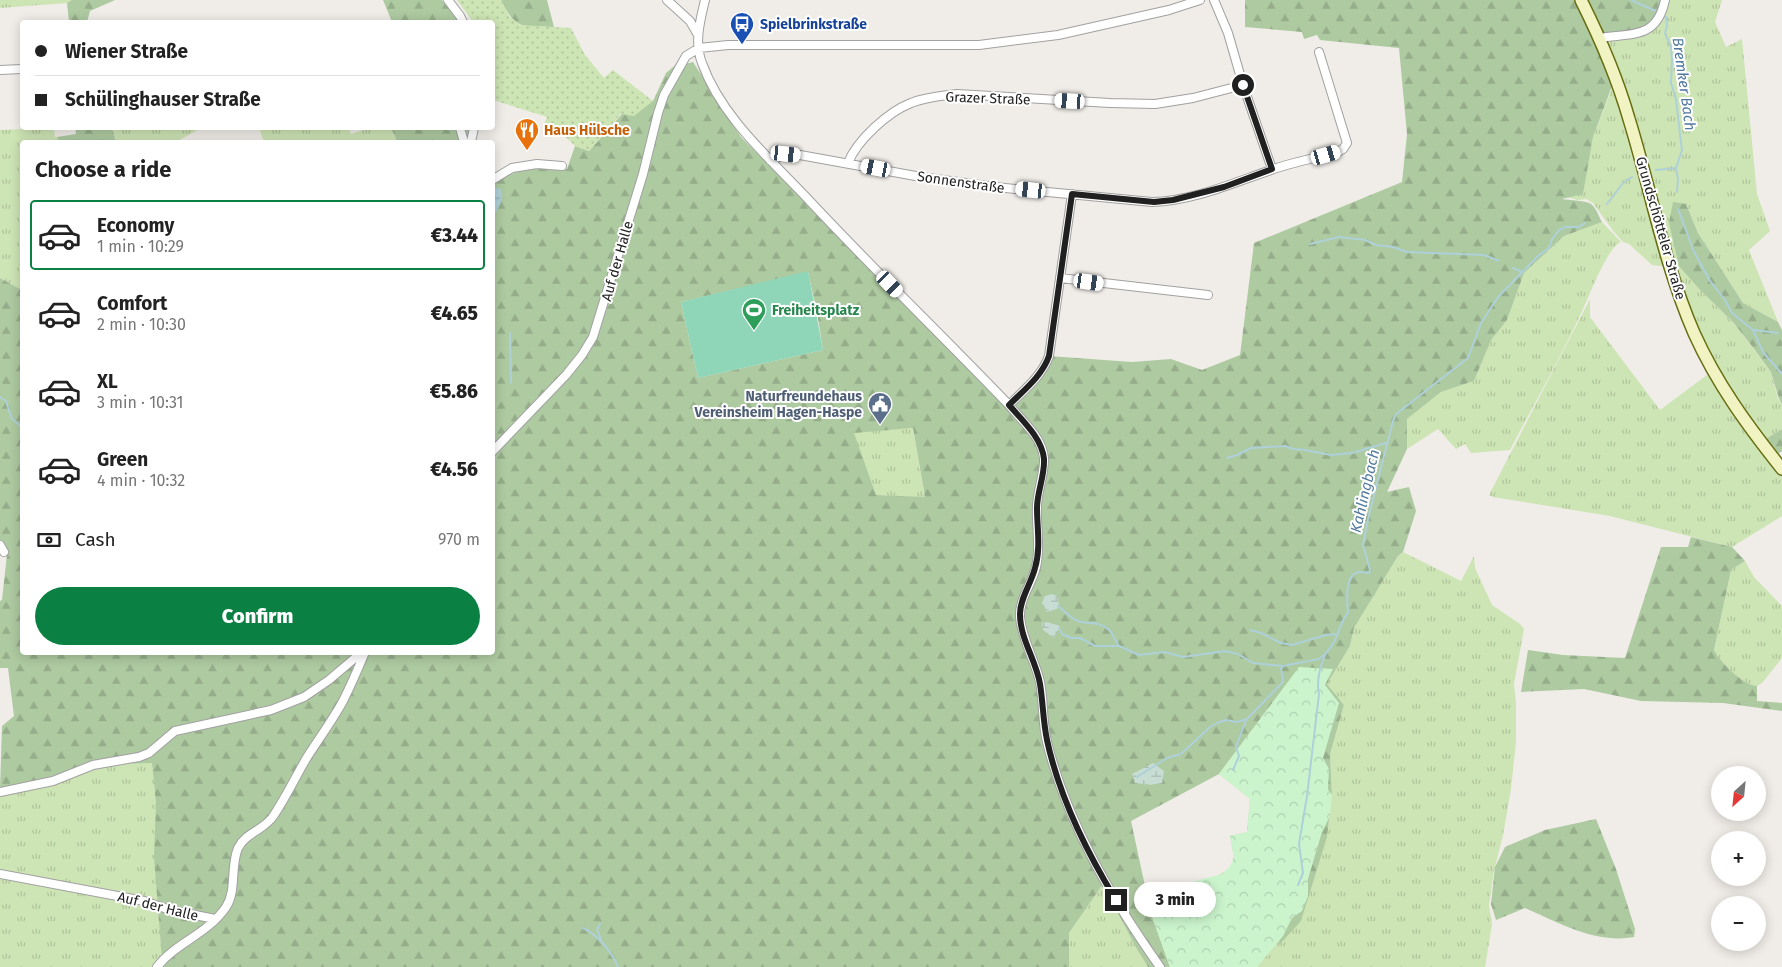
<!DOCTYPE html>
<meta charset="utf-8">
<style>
body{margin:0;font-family:"Fira Sans",sans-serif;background:#f6f6f6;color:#222;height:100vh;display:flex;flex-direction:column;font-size:19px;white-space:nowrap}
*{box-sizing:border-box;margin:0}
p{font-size:16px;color:#767676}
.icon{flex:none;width:28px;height:28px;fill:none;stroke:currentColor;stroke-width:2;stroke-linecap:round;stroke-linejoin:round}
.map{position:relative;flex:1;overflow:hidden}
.side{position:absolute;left:20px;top:140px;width:475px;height:515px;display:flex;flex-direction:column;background:#fff;border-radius:5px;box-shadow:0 2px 12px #0003}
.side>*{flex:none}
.guide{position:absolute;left:20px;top:20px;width:475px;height:110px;border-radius:5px;box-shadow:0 2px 12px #0003;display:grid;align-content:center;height:110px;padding:0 15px;background:#fff}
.needle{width:32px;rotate:207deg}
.fabs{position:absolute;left:1711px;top:766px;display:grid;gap:10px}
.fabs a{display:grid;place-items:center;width:55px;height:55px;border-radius:50%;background:#fff;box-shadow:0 2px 12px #0003;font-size:25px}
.end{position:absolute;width:22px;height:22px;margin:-11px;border:6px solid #202020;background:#fff;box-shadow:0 0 0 2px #fff}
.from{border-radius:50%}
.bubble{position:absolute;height:35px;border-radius:18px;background:#fff;box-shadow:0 2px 12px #0003;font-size:16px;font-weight:800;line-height:35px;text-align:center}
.car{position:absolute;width:15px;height:30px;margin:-15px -8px;border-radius:6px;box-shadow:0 0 4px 1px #0007;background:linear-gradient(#fff 24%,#345 0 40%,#fff 0 76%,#345 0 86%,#fff 0)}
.guide b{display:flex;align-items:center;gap:18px;height:48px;font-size:19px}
.guide b+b{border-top:1px solid #e0e0e0}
.guide i{width:12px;height:12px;background:#222}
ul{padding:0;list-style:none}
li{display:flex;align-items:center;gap:15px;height:70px;margin:0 10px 8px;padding:0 5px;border:2px solid transparent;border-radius:5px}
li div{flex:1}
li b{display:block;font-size:19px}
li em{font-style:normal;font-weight:800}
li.on{border-color:#0b8043}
li>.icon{width:45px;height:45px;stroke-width:1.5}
h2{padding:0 15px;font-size:22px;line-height:60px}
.pay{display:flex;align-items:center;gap:12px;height:55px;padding:0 15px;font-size:19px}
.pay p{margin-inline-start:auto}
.button{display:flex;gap:10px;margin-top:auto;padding:10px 15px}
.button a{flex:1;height:58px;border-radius:30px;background:#0b8043;color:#fff;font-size:20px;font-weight:800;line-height:58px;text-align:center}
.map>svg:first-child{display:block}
.grass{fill:url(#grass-tufts)}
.forest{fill:url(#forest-firs);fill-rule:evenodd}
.wetland{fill:url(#wetland-marsh)}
.park{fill:url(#park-crowns)}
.garden{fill:url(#garden-dots)}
.pitch{fill:#8fd6b9}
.water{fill:url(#water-ripples)}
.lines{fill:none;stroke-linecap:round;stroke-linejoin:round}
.stream{stroke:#aed0d8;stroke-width:2}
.minor-casing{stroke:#a1a1a1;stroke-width:10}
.secondary-casing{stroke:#666e11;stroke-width:14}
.minor{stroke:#fff;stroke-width:8}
.secondary{stroke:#f2f3c3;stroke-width:11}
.route{stroke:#202020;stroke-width:6}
.labels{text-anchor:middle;stroke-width:4;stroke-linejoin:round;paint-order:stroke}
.transit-label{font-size:14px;font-weight:bold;fill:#164399;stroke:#fff;text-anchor:start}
.street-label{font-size:14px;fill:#202020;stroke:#fff}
.food-label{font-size:14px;font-weight:bold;fill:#c56008;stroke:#fff;text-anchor:start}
.leisure-label{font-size:14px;font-weight:bold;fill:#27864d;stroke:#fff;text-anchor:start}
.service-label{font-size:14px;font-weight:bold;fill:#4e5e75;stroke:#fff;text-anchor:end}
.water-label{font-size:15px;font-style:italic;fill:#537a9f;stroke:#fff}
</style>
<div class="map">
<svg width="1782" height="967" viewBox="0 0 1782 967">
<defs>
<pattern id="grass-tufts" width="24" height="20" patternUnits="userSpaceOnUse" patternTransform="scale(1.25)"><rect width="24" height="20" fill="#cde4b4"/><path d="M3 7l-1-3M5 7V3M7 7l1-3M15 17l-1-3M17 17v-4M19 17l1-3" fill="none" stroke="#b0c39a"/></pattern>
<pattern id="forest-firs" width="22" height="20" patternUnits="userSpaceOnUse" patternTransform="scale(1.25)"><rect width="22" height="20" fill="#aecaa1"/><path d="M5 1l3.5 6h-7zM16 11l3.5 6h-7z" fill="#95ad8a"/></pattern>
<pattern id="wetland-marsh" width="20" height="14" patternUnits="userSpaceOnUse" patternTransform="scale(1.25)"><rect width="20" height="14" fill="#c7dcd2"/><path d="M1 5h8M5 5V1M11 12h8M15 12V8" fill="none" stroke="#abbcb4"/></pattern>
<pattern id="park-crowns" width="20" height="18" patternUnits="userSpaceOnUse" patternTransform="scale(1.25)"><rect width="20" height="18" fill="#cbf4cd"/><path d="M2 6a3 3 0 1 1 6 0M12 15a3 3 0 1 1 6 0" fill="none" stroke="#aed1b0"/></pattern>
<pattern id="garden-dots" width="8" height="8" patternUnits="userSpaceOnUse" patternTransform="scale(1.25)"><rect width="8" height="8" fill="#cde4b4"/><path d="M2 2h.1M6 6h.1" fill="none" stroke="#b0c39a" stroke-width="1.8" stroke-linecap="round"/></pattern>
<pattern id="water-ripples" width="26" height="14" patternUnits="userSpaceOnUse" patternTransform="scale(1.25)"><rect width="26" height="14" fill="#aed0d8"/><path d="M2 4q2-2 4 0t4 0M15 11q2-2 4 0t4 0" fill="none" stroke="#95b2b9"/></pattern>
</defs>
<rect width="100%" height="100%" fill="#f0ede8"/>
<path class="grass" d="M0 0H72L67 3 0 8Z
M1665 0H1722L1715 22 1726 47 1742 39 1757 194 1770 231 1749 250 1778 322 1743 303 1698 233 1686 204 1702 292 1733 322 1771 372 1778 399 1782 404V429L1764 440 1694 332 1600 38Z
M1614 83 1666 265 1660 266 1652 265 1629 244 1623 242 1614 232 1593 203 1586 199 1578 200 1567 197 1583 192 1593 137Z
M54 128 55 137H57L59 142H22V290L0 278V130Z
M112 128H201L176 142H116Z
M259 128H349L351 134 369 128H392L397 142H264Z
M1602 222 1621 242C1610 246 1595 281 1590 293 1567 347 1537 398 1510 450L1471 453 1465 444 1456 449 1438 429 1407 449V419L1441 392 1474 381 1491 339 1507 320 1524 273 1564 236Z
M1590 299V317L1660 410 1707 375 1714 381 1747 429 1782 475V516L1732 547 1610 516 1493 497 1489 495Z
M913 428 925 498 876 495 853 432Z
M1403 552 1461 581 1474 556 1475 568 1492 605 1520 624 1524 629 1514 684 1516 703V742L1511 789 1503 835 1494 871 1489 905 1492 925 1485 967H1170L1151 914 1229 869 1234 859 1230 836 1247 832 1250 799 1219 774 1327 837 1332 795 1330 754 1344 705 1327 684 1350 646 1354 628 1398 556Z
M1745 561 1754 577 1782 606V658L1762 683 1757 686C1743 685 1721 663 1714 650L1731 570Z
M152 762 156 804 157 903 0 872V793L39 786 117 764Z
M0 876 158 906 162 960 156 967H0Z
M1103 884 1135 946 1148 967H1069V933Z"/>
<path class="forest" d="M72 0H115L90 11 87 22H69L67 3Z
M383 0H442L460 22H392Z
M501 0H547L554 27C523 26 516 31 501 0Z
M1245 0H1667L1654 25 1600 38 1615 78 1593 137 1583 194 1562 199C1568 200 1588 201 1591 204 1596 207 1599 217 1602 222L1564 236 1524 273 1507 320 1491 340 1474 381 1441 392 1407 419V449L1387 492 1409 487 1416 511 1403 552 1398 556 1354 628 1350 646 1327 684 1344 705 1330 754 1332 795 1327 837 1301 921 1279 945 1285 811 1299 668 1219 774 1131 821 1151 914 1170 967H1148L1135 946 1103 884 1069 933V967H159L162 961 154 857 156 804 152 763 117 764 80 774 0 790 2 726 14 716 8 668H0V601L2 600 7 554 0 542V278L22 290V652H492L493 180C503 180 509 174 519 171 534 166 551 168 567 169L575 146 589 151 622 114 653 101 666 73 680 61 685 64 693 62 741 137 1009 405 1049 356 1132 362 1171 359 1202 370 1240 355 1254 243 1402 182 1407 134 1399 48 1320 40 1317 35 1304 39 1302 32 1245 27ZM808 272 817 313 823 350 698 378 681 302ZM913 428 925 497 876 495 854 433Z
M75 128H112L116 142H59L57 137 76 134Z
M392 128H471L468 142H397Z
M1673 202 1686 204 1698 233 1743 303 1778 322 1782 330V404L1779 399 1771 372 1754 349 1733 322 1702 292 1679 266 1669 223Z
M1782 429V451L1775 456 1764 440Z
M1691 537 1732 547 1745 561 1731 570 1714 650C1721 663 1743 685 1757 686V701L1782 703V711L1723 703 1641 701 1584 689 1521 692 1528 650 1563 655 1625 658 1661 547H1688Z
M1596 819 1616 869 1635 929 1634 937C1596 944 1559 923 1525 908L1496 920 1491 904 1495 867 1505 847 1545 830Z"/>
<path class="wetland" d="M1052 594 1057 596 1059 604 1057 609 1047 612 1042 603 1045 596Z
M1047 622 1060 626 1054 638 1043 630 1042 623Z
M1153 763 1164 771 1162 783 1149 785 1135 783 1132 774Z"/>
<path class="park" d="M1299 667 1333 669 1325 685 1339 703 1323 758 1329 769 1328 789 1332 795 1330 816 1322 832 1308 879V896L1302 911 1292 918 1283 936 1257 967H1170L1151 914 1146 894 1222 874C1238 862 1233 853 1230 836L1247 832 1250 799 1219 774Z"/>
<path class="garden" d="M457 0H501L509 16 520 25 571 28 585 55 604 78 613 70 653 101 634 116 621 114 589 151 575 146 567 138 543 127 547 117 493 100 492 22H473Z"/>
<path class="pitch" d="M808 271 823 350 698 378 681 302Z"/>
<path class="water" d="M500 188C505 202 498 206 493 219V189Z"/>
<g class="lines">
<path class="stream" d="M1631 0 1658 12
M1662 15 1666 17 1667 26 1665 33 1671 47 1672 61 1671 83 1676 99 1681 143 1682 150 1676 168 1678 179 1677 192
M1656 170 1676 168
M1607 204 1623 183 1632 177
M1678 209 1694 252 1710 281 1725 300 1732 313 1753 330 1763 352 1782 374
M1310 244 1339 237 1365 240 1376 245 1393 247 1407 252 1484 255 1499 261
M492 246 493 219
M492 252V275
M1513 268 1522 272
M1754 330 1778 333
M510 333 511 383
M0 397 6 401 12 419 22 427
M1227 458 1237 455 1251 448 1285 446 1293 449 1305 450 1331 455 1352 453 1386 443
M1058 606C1065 612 1072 620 1081 622 1091 624 1100 622 1108 629 1114 634 1115 641 1119 646
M1059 628 1062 634 1071 638H1080L1095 646H1119L1139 655 1165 652 1183 657 1225 651 1238 654 1253 663 1283 666
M1250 630 1261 633 1281 643 1292 645 1326 635 1337 634
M1233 770 1239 756 1236 747 1246 720
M1137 777 1167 758 1181 754 1210 727 1217 723 1226 720 1237 722 1247 719 1283 682 1281 669 1283 666 1319 659 1324 655
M1298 885 1303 873 1299 844 1307 796 1319 694C1316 681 1320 667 1325 655 1327 650 1332 647 1334 642 1339 632 1341 621 1348 613 1347 603 1344 571 1361 572 1364 572 1366 573 1369 573L1370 570 1363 545 1368 519 1393 421 1396 414 1468 358 1481 323 1498 297 1538 256 1549 248 1552 239 1559 230 1565 227H1579L1585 223
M600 924 597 929 601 940
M583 928C598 935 612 952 618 967"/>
<g class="minor-casing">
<path id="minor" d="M448 0 460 16 463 22
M667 0 690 21 698 35
M705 0C700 21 694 43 702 63 721 116 768 157 806 197 872 268 942 335 1009 405 1022 421 1042 437 1044 458 1045 472 1037 492 1037 507 1036 527 1041 547 1036 567 1032 584 1019 599 1020 617 1022 640 1035 660 1040 682 1044 702 1042 722 1047 742 1067 823 1112 899 1160 967
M1214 0 1228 33 1243 85 1272 169
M1600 38C1632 33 1657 39 1665 0
M0 70 22 69
M460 128 464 142
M471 142 474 128
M770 160 786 154 800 155 921 177 995 187 1152 202C1193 201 1233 183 1271 170 1293 162 1316 158 1338 152L1343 149 1347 143 1319 52
M848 163C857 140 888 112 911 103 925 97 942 96 957 94L1110 103 1155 104 1193 98 1243 85
M492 180 512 168 537 164 562 166
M1060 278 1208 295
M1009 405C1024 390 1042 376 1049 356L1072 194
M492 452 566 375 582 355 593 337 643 174 658 113 664 95 686 56 699 48 728 45H979L1058 35 1169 10 1200 0
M0 545 4 552
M0 792 53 781 93 765 139 757 149 753 175 731 271 710 304 697 329 680 362 652
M0 874 144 901 170 910 215 919
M157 967C175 943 208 934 226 907 237 890 230 867 238 848 246 832 265 830 274 815 286 797 295 778 306 759 318 740 332 721 343 701 351 685 358 669 365 652"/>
</g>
<g class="secondary-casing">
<path id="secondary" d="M1581 0C1600 38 1617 77 1629 119 1651 190 1664 264 1694 333 1717 384 1747 425 1782 469"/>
</g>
<use href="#minor" class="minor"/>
<use href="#secondary" class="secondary"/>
</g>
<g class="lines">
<path class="route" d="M1116 900C1086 851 1059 796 1047 740 1043 721 1043 702 1040 684 1036 660 1020 639 1020 614 1020 598 1031 584 1035 568 1041 548 1037 528 1037 508 1037 492 1045 475 1044 459 1042 438 1022 420 1009 405 1024 390 1042 376 1049 356L1072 194 1154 202 1173 200 1224 187 1272 169 1243 85"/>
</g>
<defs>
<g id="bus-pin" transform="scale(1.25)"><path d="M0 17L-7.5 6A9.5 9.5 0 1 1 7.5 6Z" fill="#1a4fb4" stroke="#fff"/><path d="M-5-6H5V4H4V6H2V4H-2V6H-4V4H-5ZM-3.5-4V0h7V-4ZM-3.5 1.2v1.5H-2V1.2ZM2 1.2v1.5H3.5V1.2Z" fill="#fff"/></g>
<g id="restaurant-pin" transform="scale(1.25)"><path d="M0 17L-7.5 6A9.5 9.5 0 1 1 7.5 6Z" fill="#e8710a" stroke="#fff"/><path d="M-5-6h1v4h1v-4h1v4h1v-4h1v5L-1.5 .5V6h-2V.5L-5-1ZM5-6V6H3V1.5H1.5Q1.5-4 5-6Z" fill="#fff"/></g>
<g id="stadium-pin" transform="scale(1.25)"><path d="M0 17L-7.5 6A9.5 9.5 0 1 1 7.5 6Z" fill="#2e9e5b" stroke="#fff"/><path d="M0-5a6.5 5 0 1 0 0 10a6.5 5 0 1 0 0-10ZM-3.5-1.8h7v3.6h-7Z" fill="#fff"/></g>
<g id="civic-pin" transform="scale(1.25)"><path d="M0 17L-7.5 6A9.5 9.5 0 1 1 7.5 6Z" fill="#5c6f8a" stroke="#fff"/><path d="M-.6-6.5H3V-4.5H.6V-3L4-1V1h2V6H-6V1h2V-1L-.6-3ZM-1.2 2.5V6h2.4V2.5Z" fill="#fff"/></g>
</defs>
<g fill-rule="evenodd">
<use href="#bus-pin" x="742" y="24"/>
<use href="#restaurant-pin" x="527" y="130"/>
<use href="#stadium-pin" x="754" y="310"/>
<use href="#civic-pin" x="880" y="404"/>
</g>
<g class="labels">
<g class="transit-label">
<text x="760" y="29">Spielbrinkstraße</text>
</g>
<g class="street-label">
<text transform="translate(988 98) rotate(2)" y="5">Grazer Straße</text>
<text transform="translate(961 182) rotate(8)" y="5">Sonnenstraße</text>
<text transform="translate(1661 228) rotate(74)" y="5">Grundschötteler Straße</text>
<text transform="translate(617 261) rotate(-74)" y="5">Auf der Halle</text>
<text transform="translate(158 906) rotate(14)" y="5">Auf der Halle</text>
</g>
<g class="food-label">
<text x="544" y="135">Haus Hülsche</text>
</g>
<g class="leisure-label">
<text x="772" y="315">Freiheitsplatz</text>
</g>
<g class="service-label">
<text x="862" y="401">Naturfreundehaus<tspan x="862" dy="16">Vereinsheim Hagen-Haspe</tspan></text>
</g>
<g class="water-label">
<text transform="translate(1684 84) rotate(82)" y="5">Bremker Bach</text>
<text transform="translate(1365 491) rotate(-77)" y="5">Kahlingbach</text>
</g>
</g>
</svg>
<div class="fabs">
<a><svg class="needle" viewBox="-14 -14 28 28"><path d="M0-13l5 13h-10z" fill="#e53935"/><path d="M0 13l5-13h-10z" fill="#767676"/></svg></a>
<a>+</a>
<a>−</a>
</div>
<i class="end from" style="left:1243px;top:85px"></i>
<i class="end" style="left:1116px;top:900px"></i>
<div class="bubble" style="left:1134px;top:882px;width:82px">3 min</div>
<i class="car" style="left:1070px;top:101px;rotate:273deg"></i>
<i class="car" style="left:786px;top:154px;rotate:96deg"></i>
<i class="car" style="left:1326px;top:155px;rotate:74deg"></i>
<i class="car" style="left:876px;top:168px;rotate:281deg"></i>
<i class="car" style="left:1031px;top:190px;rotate:276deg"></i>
<i class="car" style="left:1089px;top:282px;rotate:98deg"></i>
<i class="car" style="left:890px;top:284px;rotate:136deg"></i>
<div class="guide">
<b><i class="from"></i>Wiener Straße</b>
<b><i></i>Schülinghauser Straße</b>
</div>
<section class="side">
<h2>Choose a ride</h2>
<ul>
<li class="on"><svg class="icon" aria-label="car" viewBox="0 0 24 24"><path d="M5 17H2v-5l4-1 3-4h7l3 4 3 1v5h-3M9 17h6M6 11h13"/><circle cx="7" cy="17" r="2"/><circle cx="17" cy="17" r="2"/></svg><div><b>Economy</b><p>1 min · 10:29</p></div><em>€3.44</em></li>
<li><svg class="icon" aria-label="car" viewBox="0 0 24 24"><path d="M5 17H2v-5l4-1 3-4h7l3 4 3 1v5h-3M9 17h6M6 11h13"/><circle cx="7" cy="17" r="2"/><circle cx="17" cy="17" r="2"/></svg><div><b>Comfort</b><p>2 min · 10:30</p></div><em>€4.65</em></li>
<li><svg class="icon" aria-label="car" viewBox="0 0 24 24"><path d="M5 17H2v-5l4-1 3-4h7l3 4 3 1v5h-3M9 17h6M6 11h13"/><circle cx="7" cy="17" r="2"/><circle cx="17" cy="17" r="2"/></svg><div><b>XL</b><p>3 min · 10:31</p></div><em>€5.86</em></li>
<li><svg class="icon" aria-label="car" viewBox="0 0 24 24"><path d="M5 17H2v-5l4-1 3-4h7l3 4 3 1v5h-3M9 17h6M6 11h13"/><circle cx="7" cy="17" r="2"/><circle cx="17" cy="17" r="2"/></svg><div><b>Green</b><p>4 min · 10:32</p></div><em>€4.56</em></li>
</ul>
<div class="pay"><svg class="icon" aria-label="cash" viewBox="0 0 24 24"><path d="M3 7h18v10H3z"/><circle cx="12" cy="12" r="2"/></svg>Cash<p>970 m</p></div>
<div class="button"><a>Confirm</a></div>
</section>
</div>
